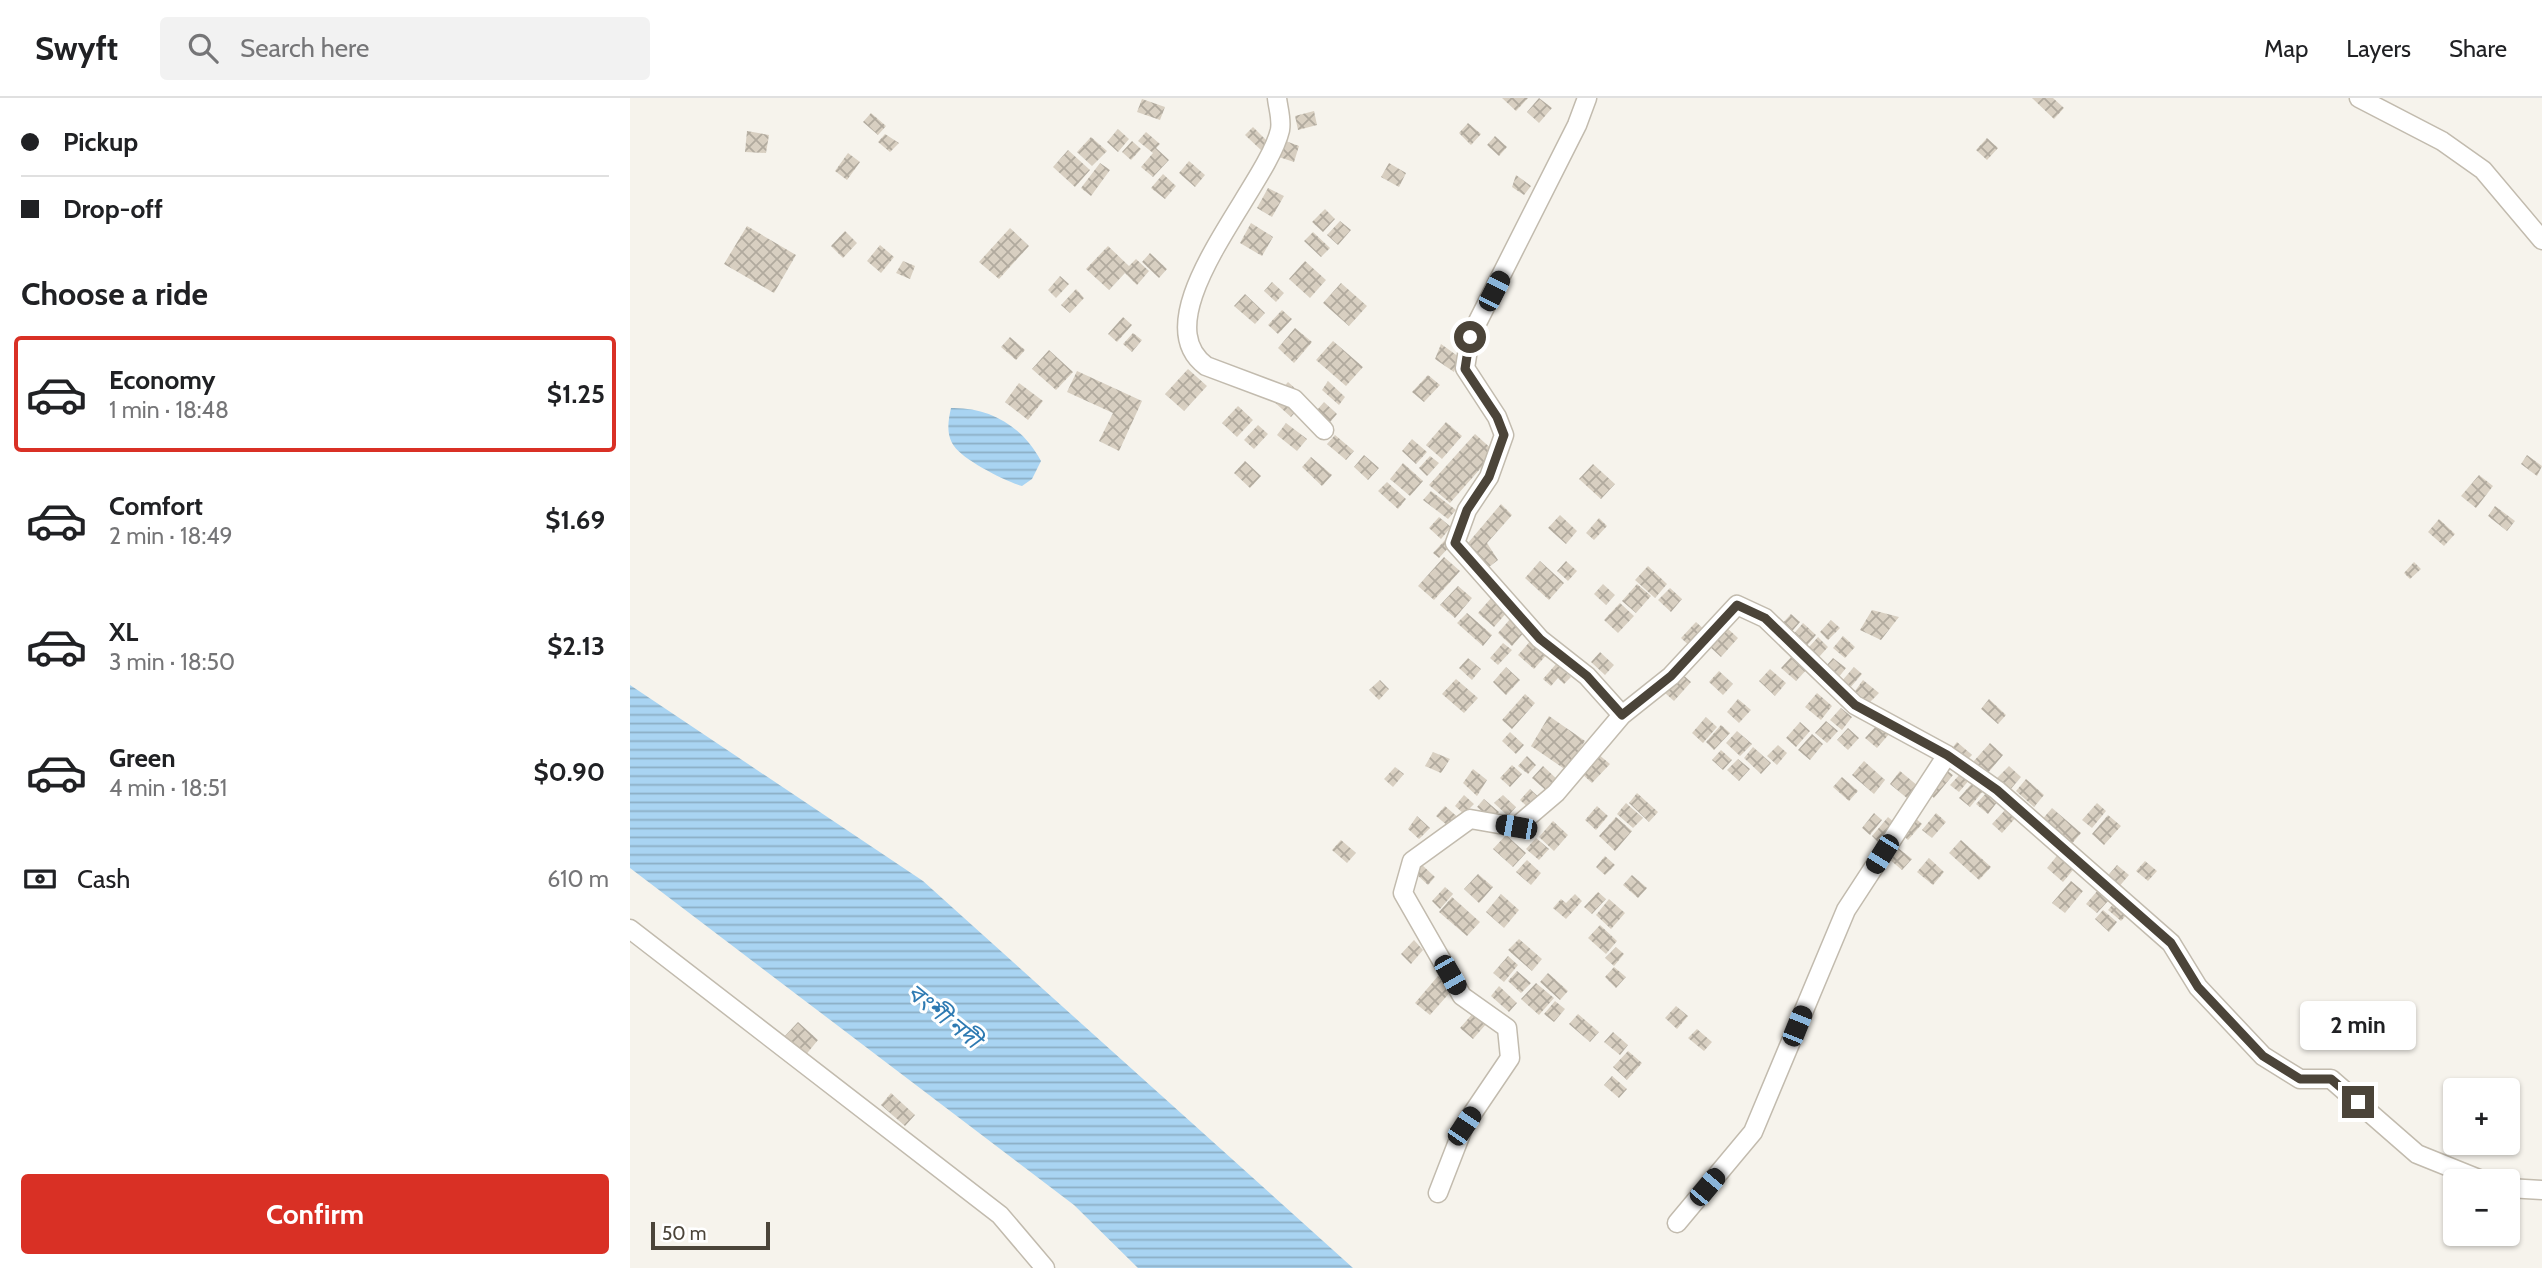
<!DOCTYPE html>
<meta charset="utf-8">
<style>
body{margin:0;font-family:Cabin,"Noto Sans Bengali",sans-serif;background:#f2f2f2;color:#202124;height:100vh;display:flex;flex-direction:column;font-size:26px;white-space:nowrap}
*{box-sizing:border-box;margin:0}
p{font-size:23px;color:#757577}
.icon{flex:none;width:38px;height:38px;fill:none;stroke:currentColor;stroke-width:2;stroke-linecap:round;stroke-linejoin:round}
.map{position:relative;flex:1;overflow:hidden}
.side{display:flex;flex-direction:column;background:#fff;width:630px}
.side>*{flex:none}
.hud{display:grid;align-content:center;height:154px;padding:0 21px;background:#fff}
.fabs{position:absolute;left:1813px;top:980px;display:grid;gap:14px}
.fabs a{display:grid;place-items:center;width:77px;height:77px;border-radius:7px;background:#fff;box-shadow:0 2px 5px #0004;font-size:35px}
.scale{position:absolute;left:21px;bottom:18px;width:119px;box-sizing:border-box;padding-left:7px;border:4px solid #4b4439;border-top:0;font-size:19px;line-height:24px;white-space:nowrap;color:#4b4439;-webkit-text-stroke:5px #fff;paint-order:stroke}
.end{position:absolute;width:32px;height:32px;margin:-16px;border:9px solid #4b4439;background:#fff;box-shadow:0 0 0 4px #fff}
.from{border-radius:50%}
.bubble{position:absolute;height:49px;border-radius:7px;background:#fff;box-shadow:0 2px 5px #0004;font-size:23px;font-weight:700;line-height:49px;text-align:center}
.car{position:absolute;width:21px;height:42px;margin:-21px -10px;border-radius:9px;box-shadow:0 0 5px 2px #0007;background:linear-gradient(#222 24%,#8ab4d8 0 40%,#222 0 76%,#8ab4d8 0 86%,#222 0)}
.hud b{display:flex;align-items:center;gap:24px;height:66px;font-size:26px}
.hud b+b{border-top:2px solid #e0e0e0}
.hud i{width:18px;height:18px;background:#202124}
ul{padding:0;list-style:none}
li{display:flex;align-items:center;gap:21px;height:116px;margin:0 14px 10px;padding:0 7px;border:4px solid transparent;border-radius:7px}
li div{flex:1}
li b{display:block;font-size:26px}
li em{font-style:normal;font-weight:700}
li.active{border-color:#d93025}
li>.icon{width:63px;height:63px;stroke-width:1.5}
h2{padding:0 21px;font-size:32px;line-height:84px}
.pay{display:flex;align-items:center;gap:18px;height:77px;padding:0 21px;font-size:26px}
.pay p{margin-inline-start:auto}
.button{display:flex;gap:14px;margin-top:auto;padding:14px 21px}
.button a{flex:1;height:80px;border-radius:7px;background:#d93025;color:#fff;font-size:28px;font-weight:700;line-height:80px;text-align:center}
header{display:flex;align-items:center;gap:42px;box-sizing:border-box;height:98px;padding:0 35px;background:#fff;border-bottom:2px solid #e0e0e0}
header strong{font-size:33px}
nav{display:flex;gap:38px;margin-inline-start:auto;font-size:24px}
.search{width:490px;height:63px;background:#f2f2f2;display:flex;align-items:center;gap:18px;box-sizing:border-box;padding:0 24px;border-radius:7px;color:#757577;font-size:26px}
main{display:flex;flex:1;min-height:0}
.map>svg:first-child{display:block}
.water{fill:url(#water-rules)}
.building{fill:url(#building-cross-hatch)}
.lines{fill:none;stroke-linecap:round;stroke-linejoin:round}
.street-casing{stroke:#c2bbae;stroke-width:21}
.street{stroke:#fff;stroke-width:18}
.route{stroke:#4b4439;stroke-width:9}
.labels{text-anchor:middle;stroke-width:6;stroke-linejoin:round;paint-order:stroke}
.water-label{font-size:24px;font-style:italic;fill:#2e7ab2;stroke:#fff}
</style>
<header>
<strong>Swyft</strong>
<div class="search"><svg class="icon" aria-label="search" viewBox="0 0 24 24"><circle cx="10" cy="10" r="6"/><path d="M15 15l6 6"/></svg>Search here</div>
<nav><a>Map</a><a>Layers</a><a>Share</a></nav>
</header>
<main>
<section class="side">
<div class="hud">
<b><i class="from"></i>Pickup</b>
<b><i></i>Drop-off</b>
</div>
<h2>Choose a ride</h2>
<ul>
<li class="active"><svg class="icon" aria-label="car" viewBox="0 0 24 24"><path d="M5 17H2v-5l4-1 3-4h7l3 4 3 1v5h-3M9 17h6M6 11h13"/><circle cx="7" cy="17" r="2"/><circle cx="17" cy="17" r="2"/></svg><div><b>Economy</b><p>1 min · 18:48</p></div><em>$1.25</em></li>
<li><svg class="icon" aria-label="car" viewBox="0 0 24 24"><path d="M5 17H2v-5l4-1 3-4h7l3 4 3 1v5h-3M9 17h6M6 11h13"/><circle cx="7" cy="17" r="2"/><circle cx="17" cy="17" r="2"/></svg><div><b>Comfort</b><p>2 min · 18:49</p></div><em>$1.69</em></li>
<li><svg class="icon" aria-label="car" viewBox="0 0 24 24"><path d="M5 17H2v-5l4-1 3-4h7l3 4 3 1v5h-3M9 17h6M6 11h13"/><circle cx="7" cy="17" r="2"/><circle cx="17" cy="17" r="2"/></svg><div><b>XL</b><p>3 min · 18:50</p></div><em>$2.13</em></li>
<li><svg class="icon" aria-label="car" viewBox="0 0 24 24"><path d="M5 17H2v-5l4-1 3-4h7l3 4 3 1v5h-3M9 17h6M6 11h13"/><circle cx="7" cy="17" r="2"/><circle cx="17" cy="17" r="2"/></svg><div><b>Green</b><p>4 min · 18:51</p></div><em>$0.90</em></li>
</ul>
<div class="pay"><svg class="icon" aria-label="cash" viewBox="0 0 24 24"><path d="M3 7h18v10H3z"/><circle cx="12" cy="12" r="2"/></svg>Cash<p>610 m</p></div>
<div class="button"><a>Confirm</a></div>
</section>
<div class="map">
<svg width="1912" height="1170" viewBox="0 0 1912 1170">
<defs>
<pattern id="water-rules" width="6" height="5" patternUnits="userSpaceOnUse" patternTransform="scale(1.75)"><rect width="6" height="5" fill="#a9d4f2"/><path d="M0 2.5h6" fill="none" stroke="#8caec5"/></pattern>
<pattern id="building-cross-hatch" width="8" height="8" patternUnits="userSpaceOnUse" patternTransform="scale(1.75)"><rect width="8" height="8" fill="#d8cfc1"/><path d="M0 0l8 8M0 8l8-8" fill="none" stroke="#b1aa9e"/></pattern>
</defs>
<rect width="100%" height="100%" fill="#f6f3ec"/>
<path class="water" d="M321 310C360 309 392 328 411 363L402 381 392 388C377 384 333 362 324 348 316 337 318 323 321 310Z
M0 587 293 783 723 1170H508L444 1107 0 770Z"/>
<path class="building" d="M872 0H898L886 13Z
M909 0 922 10 909 25 897 14Z
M1402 0H1423L1434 10 1424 21Z
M512 1 535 9 530 22 507 14Z
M684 13 687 27 668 32 665 18Z
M241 15 256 28 248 37 233 24Z
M838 25 851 36 841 47 829 35Z
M623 29 639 45 632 53 615 37Z
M488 31 499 41 488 54 477 44Z
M117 33 139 37 136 55 115 54Z
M516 34 530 46 526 50 539 62 523 79 511 69 523 55 508 43Z
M255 36 269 45 260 54 248 44Z
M865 38 877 49 869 58 857 47Z
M461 39 477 53 462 68 447 54Z
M1357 40 1368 50 1357 62 1346 52Z
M653 42 669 48 664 64 646 58Z
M502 43 511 51 501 62 492 54Z
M438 52 460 72 445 89 423 69Z
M218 55 230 64 217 82 205 73Z
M559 63 575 77 565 89 549 75Z
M470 65 480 72 461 98 451 90Z
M759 65 776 75 769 89 751 79Z
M533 76 546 88 535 101 521 90Z
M886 77 901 88 894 97 882 89Z
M638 90 654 98 642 119 627 110Z
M695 111 705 121 693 134 682 124Z
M710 123 721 132 708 147 697 137Z
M621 125 643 139 632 158 610 145Z
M117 128 166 157 144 195 94 166Z
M380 130 399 148 369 181 349 164Z
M215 133 227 145 213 160 201 148Z
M683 134 700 150 691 159 674 143Z
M250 147 264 159 251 175 237 163Z
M478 148 499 168 506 161 519 173 507 187 495 175 479 192 456 171Z
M520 155 537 171 529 180 512 164Z
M273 163 285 168 280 181 266 175Z
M675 163 696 182 680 200 659 181Z
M430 178 439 186 426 200 418 192Z
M642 184 654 195 646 204 634 193Z
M711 185 737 208 719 228 693 205Z
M446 191 454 200 440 215 431 207Z
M615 196 635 215 625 226 604 208Z
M652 212 662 221 648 236 638 227Z
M493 219 502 227 487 244 478 236Z
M665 230 682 244 664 265 648 250Z
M503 235 512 242 502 254 493 246Z
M380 239 395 252 386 262 371 249Z
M703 243 733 269 716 288 686 262Z
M811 246 829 259 824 274 805 261Z
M419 252 443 274 426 292 402 271Z
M558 271 577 288 554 313 535 296Z
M447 273 512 303 489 353 469 343 483 315 437 294Z
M798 277 810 287 794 304 782 294Z
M698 283 715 299 709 307 692 292Z
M658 284 677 301 661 319 642 302Z
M389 285 413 303 398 322 375 304Z
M694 304 707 316 688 338 675 326Z
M608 308 623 322 607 339 592 325Z
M816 324 832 338 812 361 796 347Z
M656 325 677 341 667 353 647 337Z
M628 327 638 336 624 351 614 342Z
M845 336 865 354 820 405 799 387Z
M705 337 724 353 716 362 697 346Z
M782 341 797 354 786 366 772 353Z
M734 357 749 370 738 382 724 369Z
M1897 357 1912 368 1907 378 1891 366Z
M800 358 809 365 797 378 789 370Z
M681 359 702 377 692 388 672 369Z
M615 363 631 378 620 390 604 375Z
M773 365 793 383 780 398 760 381Z
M963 366 985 386 971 401 949 381Z
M1849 377 1863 388 1846 410 1831 398Z
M757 384 776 401 768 411 748 393Z
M801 393 826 412 818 421 793 402Z
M871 406 882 417 857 445 868 462 855 472 838 445Z
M1865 408 1885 423 1877 433 1858 418Z
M930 417 947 433 936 446 918 430Z
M809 419 821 429 811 441 799 430Z
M969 420 977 428 964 442 956 435Z
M1809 421 1825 436 1814 448 1798 434Z
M815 442 821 447 809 460 803 455Z
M814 459 830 473 804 502 788 488Z
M910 463 934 485 919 502 895 480Z
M936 463 947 473 938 483 927 473Z
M1784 464 1791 471 1780 481 1774 475Z
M1018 468 1037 486 1025 500 1005 482Z
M973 486 985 497 976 507 964 496Z
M1007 486 1021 498 1006 515 992 503Z
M828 488 842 500 825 520 810 507Z
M1040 490 1052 501 1041 514 1028 502Z
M862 499 878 513 864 529 848 515Z
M990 505 1004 518 988 535 974 522Z
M1242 512 1269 519 1251 542 1230 532Z
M837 515 862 537 853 548 827 525Z
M1161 516 1170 524 1158 538 1148 530Z
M882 519 896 532 882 548 868 535Z
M1201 522 1210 530 1198 542 1190 534Z
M1066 524 1078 535 1063 551 1051 540Z
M1173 525 1186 537 1174 551 1161 539Z
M1096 529 1108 540 1091 559 1079 548Z
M1213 538 1225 549 1215 560 1203 550Z
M1188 539 1198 549 1189 559 1179 549Z
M903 540 919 554 904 571 888 557Z
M873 545 882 552 868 567 860 560Z
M970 554 984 567 975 577 961 564Z
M1163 557 1178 570 1166 583 1151 570Z
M838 560 851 571 842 582 829 570Z
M1203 560 1216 570 1204 585 1191 574Z
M926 566 941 579 934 586 928 580 921 588 913 581Z
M876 569 890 582 876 597 863 584Z
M1224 569 1232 576 1219 591 1211 584Z
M1140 571 1156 585 1145 598 1129 583Z
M1089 573 1103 586 1093 597 1079 584Z
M1052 576 1061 584 1044 603 1035 595Z
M826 581 848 600 834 615 812 596Z
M750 582 759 591 749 602 739 592Z
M1233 582 1249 595 1239 605 1225 593Z
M1187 595 1202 608 1191 622 1175 609Z
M895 596 905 605 882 631 872 622Z
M1108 601 1121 612 1109 625 1097 614Z
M1359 601 1376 617 1368 626 1351 611Z
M1211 610 1222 619 1212 632 1200 622Z
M919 618 955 643 936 672 901 648Z
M1076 619 1087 629 1073 645 1062 635Z
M1196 623 1208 633 1197 645 1185 635Z
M1170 624 1180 633 1166 649 1156 640Z
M1249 625 1260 635 1247 650 1235 640Z
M1091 627 1100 635 1084 652 1076 644Z
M1218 630 1229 640 1218 652 1207 642Z
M1107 633 1122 646 1110 658 1096 645Z
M880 634 894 647 886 656 872 643Z
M1182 636 1193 646 1180 662 1168 652Z
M1327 644 1342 657 1333 666 1319 654Z
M1360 645 1373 657 1357 676 1343 664Z
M1148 647 1157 655 1147 667 1137 658Z
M1123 649 1141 665 1131 676 1114 660Z
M1091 652 1102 662 1093 672 1082 662Z
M803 654 820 661 811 675 795 668Z
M968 656 980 666 962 685 951 675Z
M897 658 906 667 898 676 888 668Z
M1108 661 1120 671 1109 683 1097 672Z
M1234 663 1255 682 1244 696 1222 677Z
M882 667 892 676 880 689 870 680Z
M913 668 930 684 920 696 902 680Z
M1379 668 1391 679 1380 692 1367 680Z
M765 669 774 676 763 689 754 681Z
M843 671 857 682 847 698 833 685Z
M1315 671 1323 677 1304 700 1296 693Z
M1270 673 1288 688 1278 701 1260 686Z
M1332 674 1340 681 1329 694 1320 687Z
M1212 679 1228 693 1219 703 1203 689Z
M1396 681 1414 697 1404 709 1386 693Z
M1343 684 1353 693 1340 709 1329 700Z
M900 691 913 703 903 714 890 702Z
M1357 694 1368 703 1358 716 1346 706Z
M1007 695 1028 714 1019 724 999 705Z
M834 697 844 706 834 716 825 708Z
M873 697 886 709 878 718 864 705Z
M854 701 869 714 862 722 847 709Z
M996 705 1013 720 1003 730 987 716Z
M1467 705 1476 713 1462 730 1452 722Z
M815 708 831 722 823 732 806 718Z
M967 708 978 718 966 732 955 722Z
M1378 709 1388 717 1372 735 1362 726Z
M1422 710 1451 735 1439 749 1410 724Z
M1244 715 1252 722 1240 737 1232 730Z
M1306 715 1316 724 1302 740 1292 732Z
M1478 717 1491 728 1474 747 1462 736Z
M787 718 800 730 789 741 778 731Z
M1283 718 1292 726 1278 742 1269 734Z
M986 719 1002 733 985 753 969 738Z
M1258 719 1266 726 1250 746 1242 738Z
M923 723 938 737 924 753 909 739Z
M876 737 896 755 883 769 863 751Z
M906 740 919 751 909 762 896 751Z
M711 742 726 755 717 765 702 752Z
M1331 742 1361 769 1349 782 1319 755Z
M1268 750 1282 761 1272 772 1259 761Z
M975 758 985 767 975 777 966 769Z
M1427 758 1443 772 1433 784 1417 770Z
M1299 760 1314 774 1303 787 1287 774Z
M897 762 911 775 901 787 886 774Z
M1515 763 1527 773 1518 783 1506 773Z
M791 766 805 779 798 787 784 774Z
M1487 767 1499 777 1487 791 1475 781Z
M848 776 863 789 849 805 834 791Z
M1002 777 1017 790 1008 800 993 787Z
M1441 783 1453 793 1435 815 1422 805Z
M815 789 823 796 810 811 802 803Z
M1468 792 1479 802 1467 815 1456 806Z
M968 794 976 801 962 816 954 809Z
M871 796 889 812 874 830 856 814Z
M945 796 952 803 936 821 923 810 931 801 936 805Z
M822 799 850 824 837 838 809 814Z
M979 801 995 815 981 831 966 817Z
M1486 803 1499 814 1491 823 1478 812Z
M1473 812 1487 824 1479 834 1465 821Z
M970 827 987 843 976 856 958 840Z
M889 841 912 861 902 873 878 852Z
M784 842 793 852 781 866 771 856Z
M986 849 994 856 984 868 975 860Z
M878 858 888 867 874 884 863 875Z
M984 869 996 879 986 890 975 879Z
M887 873 901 885 891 895 878 883Z
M918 875 938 893 930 902 910 884Z
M808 878 823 891 800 917 785 905Z
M906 885 924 900 909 917 891 901Z
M869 888 887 905 879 914 861 898Z
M925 903 935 911 924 924 914 916Z
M1046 908 1058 918 1047 931 1035 920Z
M844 914 857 925 843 941 830 930Z
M948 916 969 934 960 944 939 926Z
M168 924 188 942 174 959 153 940Z
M1067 931 1082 944 1074 953 1058 940Z
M983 934 998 947 990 957 974 944Z
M998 953 1012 965 997 982 983 969Z
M982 978 997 991 989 1000 974 987Z
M261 995 285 1017 275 1028 251 1007Z"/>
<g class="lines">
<g class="street-casing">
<path id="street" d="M647 0C648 10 652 21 650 32 637 89 510 219 576 268L664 301 694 332
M957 0 947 27 840 239 835 270 867 319 874 337 859 379 837 412 825 445 910 541 957 578 992 617 1041 578 1107 507 1135 520 1225 607 1317 657 1367 692 1541 845 1568 889 1633 958 1670 981H1701L1787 1056 1854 1083
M1729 0 1812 43 1853 72 1912 142
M0 831 370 1117 415 1170
M1878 1090 1912 1092
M808 1095 834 1028 880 960 877 930 832 898 773 795 782 763 840 721 886 729 926 695 992 617
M1047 1125 1123 1034 1216 812 1317 657"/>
</g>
<use href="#street" class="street"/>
</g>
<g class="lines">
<path class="route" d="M840 239 835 271 867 319 874 337 859 379 837 412 825 445 910 541 957 578 992 617 1041 578 1107 507 1135 520 1225 607 1317 657 1367 692 1541 845 1568 889 1633 958 1670 981H1701L1728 1004"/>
</g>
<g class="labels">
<g class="water-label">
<text transform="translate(314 918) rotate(39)" y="8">বংশী নদী</text>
</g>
</g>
</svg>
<div class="fabs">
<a>+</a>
<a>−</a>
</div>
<div class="scale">50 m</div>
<i class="end from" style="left:840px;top:239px"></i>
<i class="end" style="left:1728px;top:1004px"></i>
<div class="bubble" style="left:1670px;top:903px;width:116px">2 min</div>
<i class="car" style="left:864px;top:193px;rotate:27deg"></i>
<i class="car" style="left:886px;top:729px;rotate:280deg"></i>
<i class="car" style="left:1252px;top:756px;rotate:212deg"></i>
<i class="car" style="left:820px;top:877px;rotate:150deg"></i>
<i class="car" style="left:1167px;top:928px;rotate:22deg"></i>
<i class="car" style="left:834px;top:1028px;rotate:34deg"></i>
<i class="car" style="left:1077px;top:1089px;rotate:40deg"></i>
</div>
</main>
